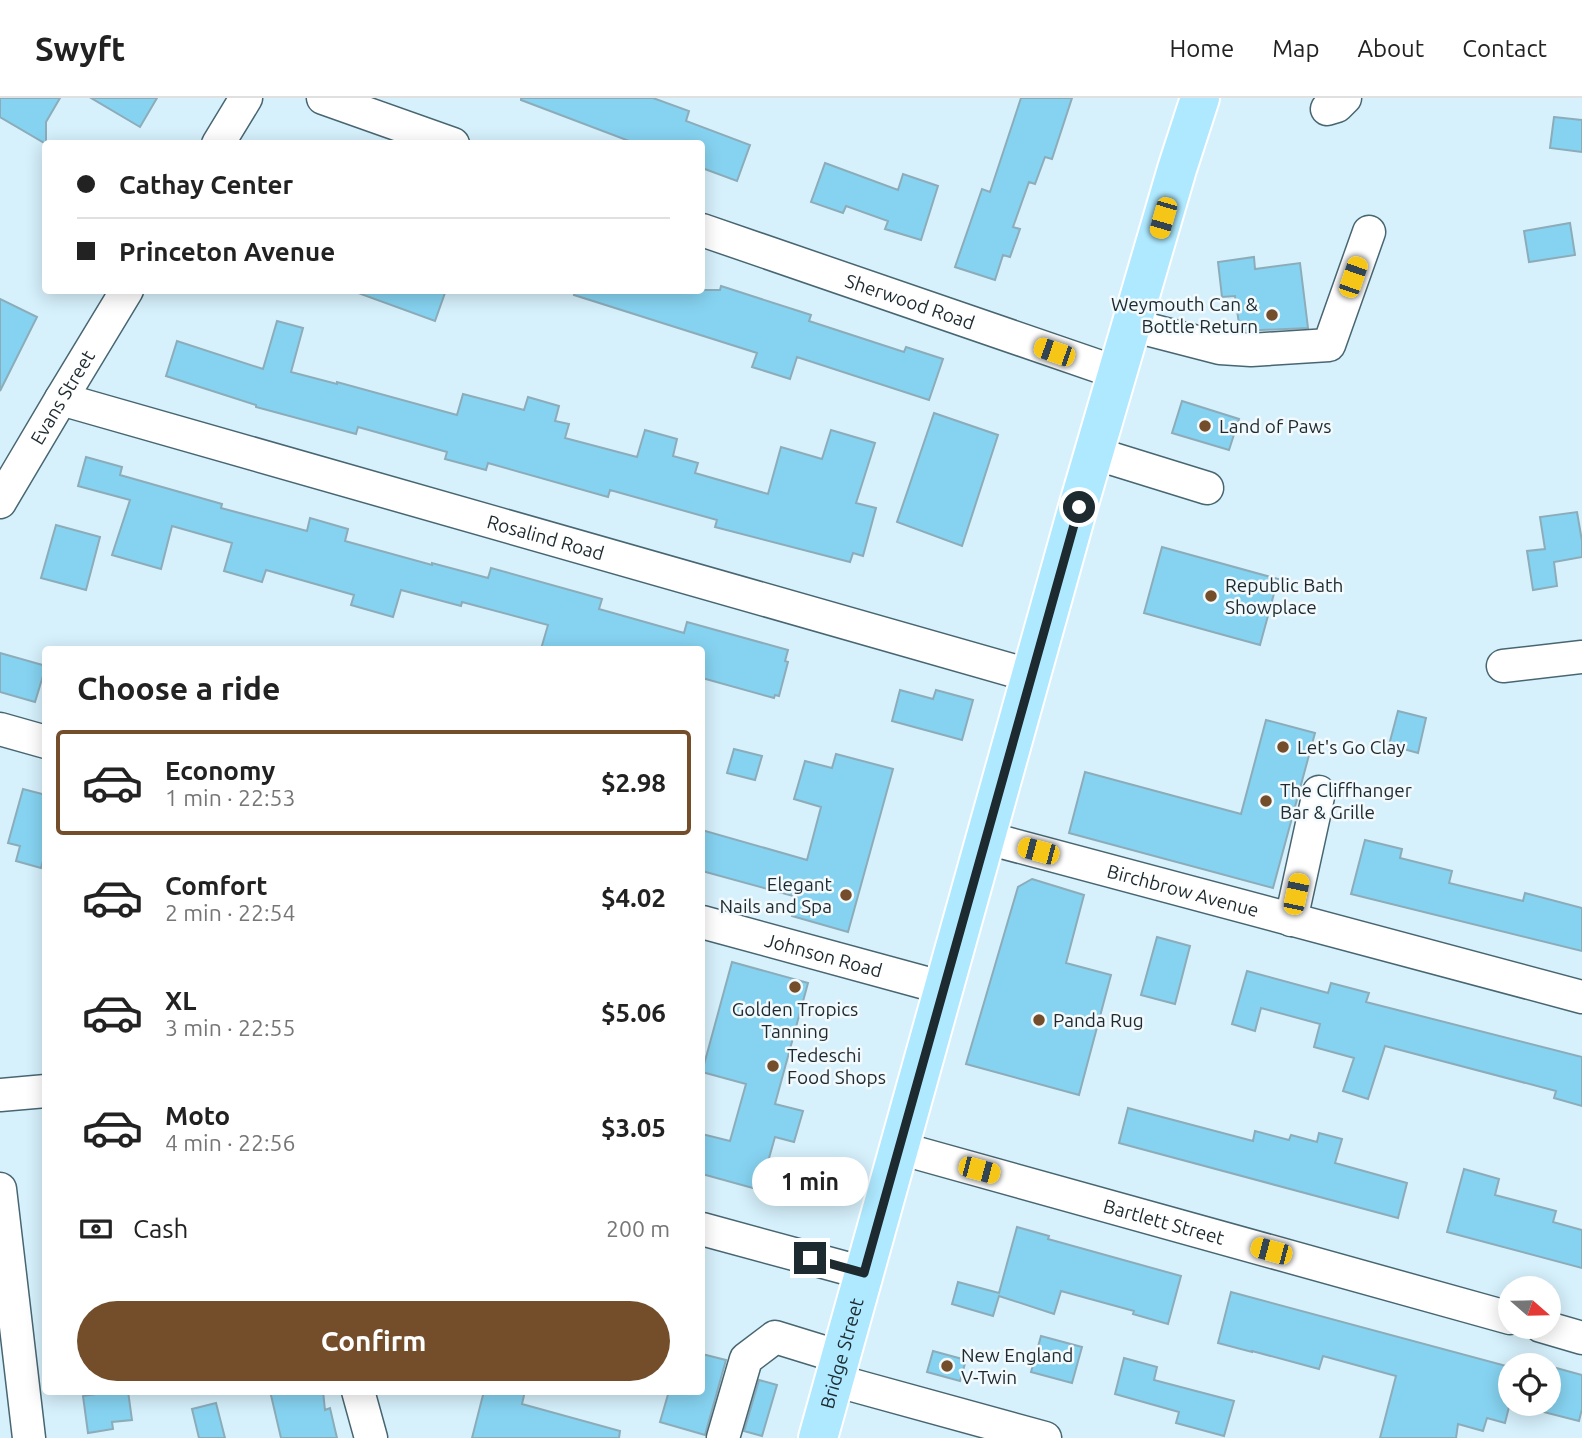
<!DOCTYPE html>
<meta charset="utf-8">
<style>
body{margin:0;font-family:Ubuntu,sans-serif;background:#f6f6f6;color:#222;height:100vh;display:flex;flex-direction:column;font-size:26px;white-space:nowrap}
*{box-sizing:border-box;margin:0}
p{font-size:23px;color:#767676}
.icon{flex:none;width:38px;height:38px;fill:none;stroke:currentColor;stroke-width:2;stroke-linecap:round;stroke-linejoin:round}
.map{position:relative;flex:1;overflow:hidden}
.panel{position:absolute;left:42px;top:548px;width:663px;height:749px;display:flex;flex-direction:column;background:#fff;border-radius:7px;box-shadow:0 4px 18px #0003}
.panel>*{flex:none}
.banner{position:absolute;left:42px;top:42px;width:663px;height:154px;border-radius:7px;box-shadow:0 4px 18px #0003;display:grid;align-content:center;height:154px;padding:0 35px;background:#fff}
.needle{width:46px;rotate:110deg}
.buttons{position:absolute;left:1498px;top:1178px;display:grid;gap:14px}
.buttons a{display:grid;place-items:center;width:63px;height:63px;border-radius:50%;background:#fff;box-shadow:0 4px 18px #0003;font-size:35px}
.end{position:absolute;width:32px;height:32px;margin:-16px;border:9px solid #1d2a2f;background:#fff;box-shadow:0 0 0 4px #fff}
.from{border-radius:50%}
.bubble{position:absolute;height:49px;border-radius:24px;background:#fff;box-shadow:0 4px 18px #0003;font-size:23px;font-weight:600;line-height:49px;text-align:center}
.car{position:absolute;width:21px;height:42px;margin:-21px -10px;border-radius:9px;box-shadow:0 0 5px 2px #0007;background:linear-gradient(#f5c518 24%,#345 0 40%,#f5c518 0 76%,#345 0 86%,#f5c518 0)}
.banner b{display:flex;align-items:center;gap:24px;height:66px;font-size:26px}
.banner b+b{border-top:2px solid #e0e0e0}
.banner i{width:18px;height:18px;background:#222}
ul{padding:0;list-style:none}
li{display:flex;align-items:center;gap:21px;height:105px;margin:0 14px 10px;padding:0 21px;border:4px solid transparent;border-radius:7px}
li div{flex:1}
li b{display:block;font-size:26px}
li em{font-style:normal;font-weight:600}
li.selected{border-color:#744e2b}
li>.icon{width:63px;height:63px;stroke-width:1.5}
h2{padding:0 35px;font-size:32px;line-height:84px}
.pay{display:flex;align-items:center;gap:18px;height:77px;padding:0 35px;font-size:26px}
.pay p{margin-inline-start:auto}
.cta{display:flex;gap:14px;margin-top:auto;padding:14px 35px}
.cta a{flex:1;height:80px;border-radius:42px;background:#744e2b;color:#fff;font-size:28px;font-weight:600;line-height:80px;text-align:center}
header{display:flex;align-items:center;gap:42px;box-sizing:border-box;height:98px;padding:0 35px;background:#fff;border-bottom:2px solid #e0e0e0}
header strong{font-size:33px}
nav{display:flex;gap:38px;margin-inline-start:auto;font-size:24px}
.map>svg:first-child{display:block}
.building{fill:#86d3f1;stroke:#8cacb9;stroke-width:2}
.lines{fill:none;stroke-linecap:round;stroke-linejoin:round}
.minor-casing{stroke:#486672;stroke-width:35}
.major-casing{stroke:#fff;stroke-width:42}
.minor{stroke:#fff;stroke-width:32}
.major{stroke:#aee9ff;stroke-width:38}
.route{stroke:#1d2a2f;stroke-width:9}
.poi-dot{fill:#744e2b;stroke:#f3fafd;stroke-width:2.5}
.labels{text-anchor:middle;stroke-width:5;stroke-linejoin:round;paint-order:stroke}
.street-label{font-size:19px;fill:#1d2a2f;stroke:#f3fafd}
.poi-label{font-size:19px;fill:#1d2a2f;stroke:#f3fafd;text-anchor:start}
</style>
<header>
<strong>Swyft</strong>
<nav><a>Home</a><a>Map</a><a>About</a><a>Contact</a></nav>
</header>
<div class="map">
<svg width="1582" height="1340" viewBox="0 0 1582 1340">
<rect width="100%" height="100%" fill="#d6f1fc"/>
<path class="building" d="M0 0H60L46 24V46L0 19Z
M91 0H157L140 29Z
M521 0H653L689 13 686 23 750 47 737 83 702 70V46H637L521 2Z
M1021 0H1072L1052 61 1045 59 1035 86 1029 84 1013 129 1020 131 1010 159 1003 157 995 182 955 169 982 91 990 94Z
M1554 19 1582 22V54L1550 50Z
M825 65 898 92 903 76 938 88 921 142 885 131 888 123 846 108 843 115 811 104Z
M1570 125 1575 157 1529 164 1524 133Z
M1254 159 1255 171 1300 165 1308 230 1240 233 1235 198 1222 199 1218 164Z
M721 188 811 217 809 223 904 254 906 249 943 261 929 302 797 259 790 281 752 269 757 255 574 197 575 192H720Z
M359 192H446L435 223 358 195Z
M0 201 37 219 0 293Z
M277 223 303 230 291 274 337 286V284L457 317 463 296 524 312 528 299 559 308 555 323 569 326 565 340 637 359 645 332 677 341 673 358 698 365 695 375 768 396 781 349 822 361 831 332 875 345 856 405 876 410 863 458 853 455 850 464 715 429 717 422 610 392 608 399 488 365 486 372 445 361 447 354 358 329 356 336 256 309V307L166 278 177 243 263 271Z
M1182 303 1239 321 1229 352 1172 335Z
M934 315 998 337 962 448 897 424Z
M86 359 122 369 120 377 222 406 221 410 307 433 310 420 348 431 345 443 432 467V465L488 480 491 470 602 501 599 511 684 535 687 524 788 552 785 563 788 564 779 598 775 597 774 600 702 580V551H541L548 527 462 504 461 508 401 492 393 519 351 507 354 497 266 472 262 484 224 473 232 445 172 428 161 471 112 457 130 402 78 388Z
M1577 414 1582 443V459L1554 464 1557 488 1533 492 1527 453 1545 451 1540 419Z
M56 427 100 439 86 492 41 480Z
M1162 449 1278 481 1260 547 1144 515Z
M0 555 46 568 35 604 0 594Z
M900 592 933 601 936 592 973 602 962 642 892 623Z
M1398 613 1426 620 1418 655 1389 647Z
M1266 622 1315 635 1273 790 1069 735 1085 674 1241 716Z
M734 651 762 658 755 682 727 675Z
M836 656 893 671 848 834 792 818 797 799 702 773V732L807 762 821 709 794 701 805 663 832 670Z
M23 691 46 697V753L41 770 16 763 20 748 8 745Z
M1365 742 1402 751 1400 760 1452 773 1449 785 1523 803 1525 795 1582 810V853L1351 796Z
M1032 781 1084 797 1066 865 1111 877 1079 997 966 966 1018 789Z
M1157 839 1190 848 1175 906 1141 897Z
M732 864 808 885 775 1006 803 1013 794 1044 775 1039 760 1092 702 1076V1036L730 1043 746 986 702 974Z
M1247 873 1328 895 1331 885 1369 895 1366 904 1582 959V1008L1554 1000 1556 993 1385 948 1368 1001 1343 993 1354 960 1314 949 1320 926 1261 910 1255 933 1232 926Z
M1128 1010 1253 1043 1255 1033 1289 1042 1291 1037 1317 1044 1319 1035 1342 1041 1335 1065 1407 1085 1398 1120 1119 1045Z
M1464 1071 1499 1081 1495 1097 1556 1113 1553 1124 1582 1132V1170L1447 1134Z
M1017 1129 1049 1138 1048 1141 1181 1178 1168 1226 1133 1216 1134 1213 1061 1193 1054 1216 999 1198 993 1218 952 1206 958 1184 999 1195Z
M1231 1194 1510 1269V1305L1505 1325 1487 1320 1483 1333 1458 1326 1456 1340H1380L1396 1278 1323 1258 1319 1271 1252 1253V1254L1218 1245Z
M1041 1238 1082 1249 1072 1285 1031 1274Z
M933 1253 966 1262 960 1283 927 1274Z
M702 1256 726 1262 705 1337 660 1324 669 1293H702Z
M1124 1260 1157 1269 1154 1282 1234 1303 1224 1338 1176 1325 1179 1314 1115 1296Z
M1549 1268 1582 1277V1311L1579 1323 1512 1306H1549Z
M759 1282 777 1287 762 1338 744 1333Z
M116 1293H128L132 1322 112 1324 113 1331 88 1335 83 1298Z
M270 1293H323L325 1312 330 1310 337 1340H281Z
M484 1293H525L522 1306 620 1333 619 1340H472Z
M216 1305 225 1340H199L192 1311Z"/>
<g class="lines">
<g class="minor-casing">
<g id="minor">
<path d="M323 0 453 46"/>
<path d="M1327 11 1337 8 1345 0"/>
<path d="M218 46 246 0"/>
<path id="s1" d="M702 132 1118 275"/>
<path d="M1131 227 1220 250 1251 252 1329 247 1369 134"/>
<path id="s2" d="M61 301 1032 578"/>
<path d="M1094 355 1207 390"/>
<path id="s3" d="M0 404 61 301 127 192"/>
<path d="M1503 568 1582 559"/>
<path d="M0 631 46 644"/>
<path id="s4" d="M987 740 1582 899"/>
<path d="M1291 822 1319 694"/>
<path id="s5" d="M702 824 944 890"/>
<path d="M0 997 46 993"/>
<path id="s6" d="M899 1050 1510 1220"/>
<path d="M0 1091 29 1340"/>
<path d="M702 1131 864 1175"/>
<path d="M1541 1228 1582 1240"/>
<path d="M834 1282 1045 1340"/>
<path d="M358 1293 371 1340"/>
<path d="M723 1340 746 1261 775 1239 840 1259"/>
</g>
</g>
<g class="major-casing">
<g id="major">
<path id="s7" d="M818 1340 1078 409 1177 71 1200 0"/>
</g>
</g>
<use href="#minor" class="minor"/>
<use href="#major" class="major"/>
</g>
<g class="lines">
<path class="route" d="M810 1160 864 1175 1079 409"/>
</g>
<g class="poi-dot">
<circle cx="1272" cy="217" r="7"/>
<circle cx="1205" cy="328" r="7"/>
<circle cx="1211" cy="498" r="7"/>
<circle cx="1283" cy="649" r="7"/>
<circle cx="1266" cy="703" r="7"/>
<circle cx="846" cy="797" r="7"/>
<circle cx="795" cy="889" r="7"/>
<circle cx="1039" cy="922" r="7"/>
<circle cx="773" cy="968" r="7"/>
<circle cx="947" cy="1268" r="7"/>
</g>
<g class="labels">
<g class="street-label">
<text dy="7" stroke="none"><textPath href="#s1" startOffset="220">Sherwood Road</textPath></text>
<text dy="7" stroke="none"><textPath href="#s3" startOffset="122">Evans Street</textPath></text>
<text dy="7" stroke="none"><textPath href="#s2" startOffset="504">Rosalind Road</textPath></text>
<text dy="7" stroke="none"><textPath href="#s4" startOffset="203">Birchbrow Avenue</textPath></text>
<text dy="7" stroke="none"><textPath href="#s5" startOffset="126">Johnson Road</textPath></text>
<text dy="7" stroke="none"><textPath href="#s6" startOffset="275">Bartlett Street</textPath></text>
<text dy="7" stroke="none"><textPath href="#s7" startOffset="88">Bridge Street</textPath></text>
</g>
<g class="poi-label">
<text x="1258" y="213" text-anchor="end">Weymouth Can &amp;<tspan x="1258" dy="22">Bottle Return</tspan></text>
<text x="1219" y="335">Land of Paws</text>
<text x="1225" y="494">Republic Bath<tspan x="1225" dy="22">Showplace</tspan></text>
<text x="1297" y="656">Let's Go Clay</text>
<text x="1280" y="699">The Cliffhanger<tspan x="1280" dy="22">Bar &amp; Grille</tspan></text>
<text x="832" y="793" text-anchor="end">Elegant<tspan x="832" dy="22">Nails and Spa</tspan></text>
<text x="795" y="918" text-anchor="middle">Golden Tropics<tspan x="795" dy="22">Tanning</tspan></text>
<text x="1053" y="929">Panda Rug</text>
<text x="787" y="964">Tedeschi<tspan x="787" dy="22">Food Shops</tspan></text>
<text x="961" y="1264">New England<tspan x="961" dy="22">V-Twin</tspan></text>
</g>
</g>
</svg>
<div class="buttons">
<a><svg class="needle" viewBox="-14 -14 28 28"><path d="M0-13l5 13h-10z" fill="#e53935"/><path d="M0 13l5-13h-10z" fill="#767676"/></svg></a>
<a><svg class="icon" aria-label="locate" viewBox="0 0 24 24"><circle cx="12" cy="12" r="6"/><path d="M12 2v4M12 18v4M2 12h4M18 12h4"/></svg></a>
</div>
<i class="end from" style="left:1079px;top:409px"></i>
<i class="end" style="left:810px;top:1160px"></i>
<div class="bubble" style="left:752px;top:1059px;width:116px">1 min</div>
<i class="car" style="left:1163px;top:120px;rotate:196deg"></i>
<i class="car" style="left:1353px;top:179px;rotate:19deg"></i>
<i class="car" style="left:1054px;top:254px;rotate:289deg"></i>
<i class="car" style="left:1038px;top:753px;rotate:285deg"></i>
<i class="car" style="left:1296px;top:796px;rotate:12deg"></i>
<i class="car" style="left:979px;top:1072px;rotate:105deg"></i>
<i class="car" style="left:1271px;top:1153px;rotate:285deg"></i>
<div class="banner">
<b><i class="from"></i>Cathay Center</b>
<b><i></i>Princeton Avenue</b>
</div>
<section class="panel">
<h2>Choose a ride</h2>
<ul>
<li class="selected"><svg class="icon" aria-label="car" viewBox="0 0 24 24"><path d="M5 17H2v-5l4-1 3-4h7l3 4 3 1v5h-3M9 17h6M6 11h13"/><circle cx="7" cy="17" r="2"/><circle cx="17" cy="17" r="2"/></svg><div><b>Economy</b><p>1 min · 22:53</p></div><em>$2.98</em></li>
<li><svg class="icon" aria-label="car" viewBox="0 0 24 24"><path d="M5 17H2v-5l4-1 3-4h7l3 4 3 1v5h-3M9 17h6M6 11h13"/><circle cx="7" cy="17" r="2"/><circle cx="17" cy="17" r="2"/></svg><div><b>Comfort</b><p>2 min · 22:54</p></div><em>$4.02</em></li>
<li><svg class="icon" aria-label="car" viewBox="0 0 24 24"><path d="M5 17H2v-5l4-1 3-4h7l3 4 3 1v5h-3M9 17h6M6 11h13"/><circle cx="7" cy="17" r="2"/><circle cx="17" cy="17" r="2"/></svg><div><b>XL</b><p>3 min · 22:55</p></div><em>$5.06</em></li>
<li><svg class="icon" aria-label="car" viewBox="0 0 24 24"><path d="M5 17H2v-5l4-1 3-4h7l3 4 3 1v5h-3M9 17h6M6 11h13"/><circle cx="7" cy="17" r="2"/><circle cx="17" cy="17" r="2"/></svg><div><b>Moto</b><p>4 min · 22:56</p></div><em>$3.05</em></li>
</ul>
<div class="pay"><svg class="icon" aria-label="cash" viewBox="0 0 24 24"><path d="M3 7h18v10H3z"/><circle cx="12" cy="12" r="2"/></svg>Cash<p>200 m</p></div>
<div class="cta"><a>Confirm</a></div>
</section>
</div>
